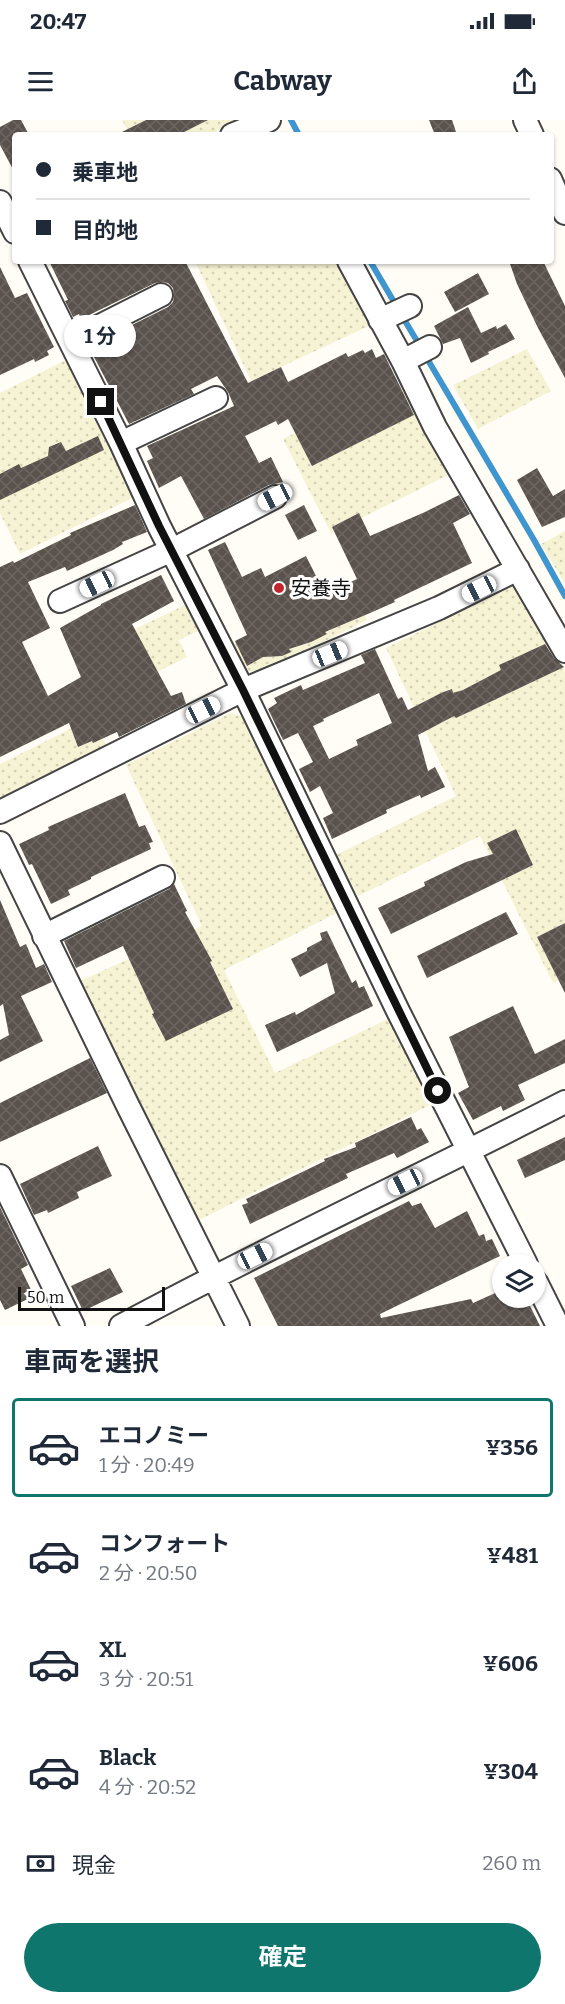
<!DOCTYPE html>
<html lang="ja">
<meta charset="utf-8">
<style>
body{margin:0;font-family:Bitter,"Noto Sans JP",serif;background:#f6f6f7;color:#1f2937;height:100vh;display:flex;flex-direction:column;font-size:22px;white-space:nowrap}
*{box-sizing:border-box;margin:0}
p{font-size:20px;color:#747a83}
.icon{flex:none;width:33px;height:33px;fill:none;stroke:currentColor;stroke-width:2;stroke-linecap:round;stroke-linejoin:round}
.map{position:relative;height:1206px;overflow:hidden}
.panel{display:flex;flex-direction:column;background:#fff;flex:1}
.panel>*{flex:none}
.banner{position:absolute;left:12px;top:12px;width:542px;height:132px;border-radius:6px;box-shadow:0 2px 4px #0004;display:grid;align-content:center;height:132px;padding:0 24px;background:#fff}
.fabs{position:absolute;left:492px;top:1134px;display:grid;gap:12px}
.fabs a{display:grid;place-items:center;width:54px;height:54px;border-radius:50%;background:#fff;box-shadow:0 2px 4px #0004;font-size:30px}
.scale{position:absolute;left:18px;bottom:15px;width:147px;box-sizing:border-box;padding-left:6px;border:3px solid #111;border-top:0;font-size:16px;line-height:21px;white-space:nowrap;color:#111;-webkit-text-stroke:4px #fff;paint-order:stroke}
.end{position:absolute;width:27px;height:27px;margin:-14px;border:8px solid #111;background:#fff;box-shadow:0 0 0 3px #fff}
.from{border-radius:50%}
.bubble{position:absolute;height:42px;border-radius:21px;background:#fff;box-shadow:0 2px 4px #0004;font-size:20px;font-weight:700;line-height:42px;text-align:center}
.car{position:absolute;width:18px;height:36px;margin:-18px -9px;border-radius:8px;box-shadow:0 0 4px 2px #0007;background:linear-gradient(#fff 24%,#345 0 40%,#fff 0 76%,#345 0 86%,#fff 0)}
.banner b{display:flex;align-items:center;gap:21px;height:57px;font-size:22px}
.banner b+b{border-top:2px solid #e0e1e3}
.banner i{width:15px;height:15px;background:#1f2937}
ul{padding:0;list-style:none}
li{display:flex;align-items:center;gap:18px;height:99px;margin:0 12px 9px;padding:0 12px;border:3px solid transparent;border-radius:6px}
li div{flex:1}
li b{display:block;font-size:22px}
li em{font-style:normal;font-weight:700}
li.selected{border-color:#0f766e}
li>.icon{width:54px;height:54px;stroke-width:1.5}
h2{padding:0 24px;font-size:27px;line-height:72px}
.pay{display:flex;align-items:center;gap:15px;height:66px;padding:0 24px;font-size:22px}
.pay p{margin-inline-start:auto}
.cta{display:flex;gap:12px;margin-top:auto;padding:12px 24px}
.cta a{flex:1;height:69px;border-radius:36px;background:#0f766e;color:#fff;font-size:24px;font-weight:700;line-height:69px;text-align:center}
.status{display:flex;justify-content:space-between;align-items:center;height:42px;padding:0 30px;background:#fff;direction:ltr}
.status svg{height:16px;fill:currentColor}
header{display:flex;justify-content:space-between;align-items:center;height:78px;padding:0 24px;background:#fff;font-size:27px;font-weight:700}
.map>svg:first-child{display:block}
.farmland{fill:url(#farmland-dots)}
.lines{fill:none;stroke-linecap:round;stroke-linejoin:round}
.stream{stroke:#3f96cf;stroke-width:6}
.building{fill:url(#building-cross-hatch);fill-rule:evenodd}
.minor-casing{stroke:#444;stroke-width:26}
.minor{stroke:#fff;stroke-width:22}
.route{stroke:#111;stroke-width:8}
.poi-dot{fill:#c4262e;stroke:#fff;stroke-width:2}
.labels{text-anchor:middle;stroke-width:6;stroke-linejoin:round;paint-order:stroke}
.poi-label{font-size:20px;fill:#111;stroke:#fff;text-anchor:start}
</style>
<div class="status"><b>20:47</b><svg viewBox="0 0 49 12"><path d="M0 12V9h3v3zM5 12V6h3v6zM10 12V3h3v9zM15 12V0h3v12zM26 1h20v11H26zM47 4h2v5h-2z"/></svg></div>
<header><svg class="icon" aria-label="menu" viewBox="0 0 24 24"><path d="M4 6h16M4 12h16M4 18h16"/></svg>Cabway<svg class="icon" aria-label="share" viewBox="0 0 24 24"><path d="M12 15V3M7 8l5-5 5 5M5 13v7h14v-7"/></svg></header>
<div class="map">
<svg width="565" height="1206" viewBox="0 0 565 1206">
<defs>
<pattern id="farmland-dots" width="8" height="8" patternUnits="userSpaceOnUse" patternTransform="scale(1.5)"><rect width="8" height="8" fill="#f6f3d4"/><path d="M2 2h.1M6 6h.1" fill="none" stroke="#d2cfb5" stroke-width="1.8" stroke-linecap="round"/></pattern>
<pattern id="building-cross-hatch" width="8" height="8" patternUnits="userSpaceOnUse" patternTransform="scale(1.5)"><rect width="8" height="8" fill="#5a524d"/><path d="M0 0l8 8M0 8l8-8" fill="none" stroke="#6d6662"/></pattern>
</defs>
<rect width="100%" height="100%" fill="#fffdf5"/>
<path class="farmland" d="M122 0H238L208 15H130Z
M195 141H336L371 205 251 261Z
M527 229 551 271 478 309 453 265Z
M66 240 134 377 20 434 0 393V273Z
M403 262 452 353 331 413 283 319Z
M565 411V464L541 424Z
M350 466 367 500 258 554 246 550 233 523Z
M513 466 522 475 565 551V857L553 863 480 716 358 776 336 735 456 676 386 528Z
M187 484 200 510 179 520 187 537 97 582 75 538Z
M231 593 243 597 337 793 224 850 275 953 390 898 432 984 199 1100 80 861 202 806 126 645Z
M92 598 108 629 0 680V644Z"/>
<g class="lines">
<path class="stream" d="M291 0 299 15
M370 141 397 187
M402 196 420 226
M425 235 534 420 565 476"/>
</g>
<path class="building" d="M13 0H21L28 13 15 15V53L0 25V7Z
M146 0H208L178 15H116Z
M429 0H452L457 15H435Z
M49 141H185L248 263 281 247 288 262 346 233 348 237 363 230 365 233 372 229 376 238 384 234 414 295 312 346 288 299 278 305 276 301 245 316 259 343 271 337 283 362 269 365 204 399 181 356 159 368 147 341 153 338 147 326 234 286 228 272 217 256 191 269 194 274 129 304 91 231 98 227 96 223 168 187 173 182 174 176 173 168 168 163 162 162 155 163 81 199 79 194 73 197 65 181 68 180Z
M509 141H543L565 186V258L538 208 517 164Z
M0 147 15 178 27 173 54 227 47 231 49 235 35 242 34 239 0 255Z
M478 153 489 174 455 192 444 172Z
M468 187 481 213 496 206 497 209 506 204 515 219 488 232 489 234 471 243 460 218 443 224 434 206Z
M98 316 104 330 0 380V354L19 344 21 348 48 336 49 327 61 322 66 331Z
M537 348 553 376 565 369V397L542 407 517 360Z
M459 375 470 394 453 403 472 443 394 480 395 482 370 493 325 512 327 514 311 522 289 529 291 532 282 536 263 537 247 546 235 521 247 515 208 430 225 422 242 457 261 448 265 457 306 436 325 474 357 459 332 407 359 393 370 416 425 392Z
M135 385 147 412 122 422 123 424 113 430 67 451 65 447 28 462 50 508 22 522 48 576 81 557 60 508 101 485V484L161 455 174 481 132 504 171 576 182 572 186 584 119 617 117 612 93 623 92 621 78 627 69 603 0 637V447L13 441 14 443 71 415 70 413Z
M304 385 317 411 298 420 285 395Z
M545 524 554 538 564 547 456 598 454 596 418 615 428 651 435 647 445 667 421 678 420 675 386 690 387 693 332 719 323 698 333 693 320 666 310 672 299 649 313 642 298 613 283 620 268 589 277 583 274 578 301 565 303 570 365 543 361 535 375 529 398 579 402 577 408 590 441 573 452 569 453 573 463 570 501 550 499 545ZM379 573 392 603 356 620 358 625 329 639 313 606 324 601 323 599Z
M125 673 139 707 145 705 153 722 149 723 151 729 91 757V759L68 770 70 775 51 784 32 744 29 745 19 724 49 710 48 707Z
M516 709 533 745 391 814 378 788 425 766 424 762 466 742 493 734 487 723Z
M174 764 187 791 185 792 212 841 210 842 233 889 166 921 152 894 154 893 123 826 76 848 64 821 169 769Z
M0 780 20 827 26 824 36 848 44 844 52 862 21 876 43 921 0 942V920L9 915 3 884 0 886Z
M506 792 518 814 427 858 417 836Z
M565 803V873L537 817Z
M327 811 352 863 356 860 359 868 364 866 373 886 277 932 265 905 295 892 296 895 335 873 327 843 300 857 291 839 307 831V828L322 820 320 813Z
M513 886 535 934 565 919V943L518 965 525 980 503 991 501 986 473 1000 458 973 469 967 449 917Z
M90 938 107 973 0 1022V983Z
M411 997 417 1010 421 1008 429 1022 397 1038 394 1033 346 1054 348 1058 250 1104 242 1085 248 1083 246 1079 325 1041 324 1039 356 1027 355 1023Z
M565 1017V1040L525 1058 517 1040Z
M98 1026 112 1056 77 1072 79 1078 48 1093 47 1090 34 1095 20 1064Z
M409 1081 412 1086 421 1083 435 1108 467 1091 479 1116 484 1114 486 1121 492 1119 500 1136 380 1194 381 1198 471 1179 473 1183 502 1170V1178H526L540 1206H278L254 1158Z
M0 1087 28 1145 21 1149 34 1176 5 1190 0 1180Z
M110 1148 123 1172 83 1191 71 1166Z"/>
<g class="lines">
<g class="minor-casing">
<path id="minor" d="M525 0 532 15
M232 15 269 0
M550 59 565 93
M0 82 15 112
M30 141 121 323 159 406 243 570 398 891 526 1144
M349 141 403 241 435 307 565 531
M380 200 410 186
M70 221 161 175
M403 241 430 227
M121 323 216 278
M60 481 172 430 275 377
M0 692 243 570 439 488 518 449
M0 723 128 986 238 1206
M44 816 163 757
M0 1056 73 1206
M536 1162 558 1206
M121 1206C267 1127 417 1058 565 982"/>
</g>
<use href="#minor" class="minor"/>
</g>
<g class="lines">
<path class="route" d="M101 282 159 406 243 570 438 971"/>
</g>
<circle class="poi-dot" cx="279" cy="468" r="6"/>
<g class="labels">
<g class="poi-label">
<text x="291" y="475">安養寺</text>
</g>
</g>
</svg>
<div class="fabs">
<a><svg class="icon" aria-label="layers" viewBox="0 0 24 24"><path d="M12 4l9 5-9 5-9-5zM3 14l9 5 9-5"/></svg></a>
</div>
<div class="scale">50 m</div>
<i class="end from" style="left:438px;top:971px"></i>
<i class="end" style="left:101px;top:282px"></i>
<div class="bubble" style="left:64px;top:195px;width:72px">1 分</div>
<i class="car" style="left:275px;top:377px;rotate:243deg"></i>
<i class="car" style="left:97px;top:464px;rotate:245deg"></i>
<i class="car" style="left:479px;top:469px;rotate:243deg"></i>
<i class="car" style="left:330px;top:534px;rotate:68deg"></i>
<i class="car" style="left:203px;top:590px;rotate:63deg"></i>
<i class="car" style="left:405px;top:1062px;rotate:244deg"></i>
<i class="car" style="left:255px;top:1136px;rotate:64deg"></i>
<div class="banner">
<b><i class="from"></i>乗車地</b>
<b><i></i>目的地</b>
</div>
</div>
<section class="panel">
<h2>車両を選択</h2>
<ul>
<li class="selected"><svg class="icon" aria-label="car" viewBox="0 0 24 24"><path d="M5 17H2v-5l4-1 3-4h7l3 4 3 1v5h-3M9 17h6M6 11h13"/><circle cx="7" cy="17" r="2"/><circle cx="17" cy="17" r="2"/></svg><div><b>エコノミー</b><p>1 分 · 20:49</p></div><em>¥356</em></li>
<li><svg class="icon" aria-label="car" viewBox="0 0 24 24"><path d="M5 17H2v-5l4-1 3-4h7l3 4 3 1v5h-3M9 17h6M6 11h13"/><circle cx="7" cy="17" r="2"/><circle cx="17" cy="17" r="2"/></svg><div><b>コンフォート</b><p>2 分 · 20:50</p></div><em>¥481</em></li>
<li><svg class="icon" aria-label="car" viewBox="0 0 24 24"><path d="M5 17H2v-5l4-1 3-4h7l3 4 3 1v5h-3M9 17h6M6 11h13"/><circle cx="7" cy="17" r="2"/><circle cx="17" cy="17" r="2"/></svg><div><b>XL</b><p>3 分 · 20:51</p></div><em>¥606</em></li>
<li><svg class="icon" aria-label="car" viewBox="0 0 24 24"><path d="M5 17H2v-5l4-1 3-4h7l3 4 3 1v5h-3M9 17h6M6 11h13"/><circle cx="7" cy="17" r="2"/><circle cx="17" cy="17" r="2"/></svg><div><b>Black</b><p>4 分 · 20:52</p></div><em>¥304</em></li>
</ul>
<div class="pay"><svg class="icon" aria-label="cash" viewBox="0 0 24 24"><path d="M3 7h18v10H3z"/><circle cx="12" cy="12" r="2"/></svg>現金<p>260 m</p></div>
<div class="cta"><a>確定</a></div>
</section>
